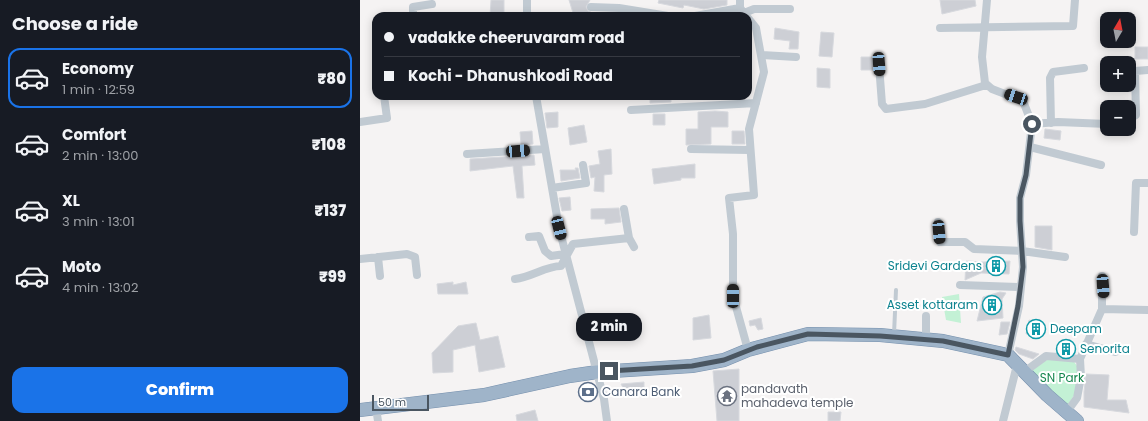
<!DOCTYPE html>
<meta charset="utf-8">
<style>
body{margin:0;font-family:Poppins,sans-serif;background:#242831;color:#f1f3f6;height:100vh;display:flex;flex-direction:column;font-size:15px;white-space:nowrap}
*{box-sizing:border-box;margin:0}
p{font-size:13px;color:#9ea1a6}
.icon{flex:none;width:22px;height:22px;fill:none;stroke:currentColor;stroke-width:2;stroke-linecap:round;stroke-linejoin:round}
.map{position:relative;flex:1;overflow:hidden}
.drawer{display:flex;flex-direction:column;background:#171b24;width:360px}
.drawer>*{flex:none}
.hud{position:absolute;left:12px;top:12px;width:380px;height:88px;border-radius:12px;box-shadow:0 2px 10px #0003;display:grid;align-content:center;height:88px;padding:0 12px;background:#171b24}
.needle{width:26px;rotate:10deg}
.fabs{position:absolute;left:740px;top:12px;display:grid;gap:8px}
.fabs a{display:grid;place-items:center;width:36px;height:36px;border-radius:8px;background:#171b24;box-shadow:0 2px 10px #0003;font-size:20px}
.scale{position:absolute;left:12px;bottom:10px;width:57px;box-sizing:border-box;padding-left:4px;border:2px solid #4a5661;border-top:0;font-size:11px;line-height:14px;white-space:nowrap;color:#4a5661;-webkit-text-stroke:3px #fff;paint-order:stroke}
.end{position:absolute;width:18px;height:18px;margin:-9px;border:5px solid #4a5661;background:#fff;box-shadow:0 0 0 2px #fff}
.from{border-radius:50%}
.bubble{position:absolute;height:28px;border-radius:12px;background:#171b24;box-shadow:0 2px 10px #0003;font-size:13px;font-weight:800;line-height:28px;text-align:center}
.car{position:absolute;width:12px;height:24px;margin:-12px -6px;border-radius:5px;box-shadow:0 0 3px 1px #0007;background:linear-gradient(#222 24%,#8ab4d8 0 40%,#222 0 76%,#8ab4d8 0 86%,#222 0)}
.hud b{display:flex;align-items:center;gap:14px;height:38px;font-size:15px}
.hud b+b{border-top:1px solid #363941}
.hud i{width:10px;height:10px;background:#f1f3f6}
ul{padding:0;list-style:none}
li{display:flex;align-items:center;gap:12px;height:60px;margin:0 8px 6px;padding:0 4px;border:2px solid transparent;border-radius:12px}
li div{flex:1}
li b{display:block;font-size:15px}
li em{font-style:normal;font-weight:800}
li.current{border-color:#1a73e8}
li>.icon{width:36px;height:36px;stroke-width:1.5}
h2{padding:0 12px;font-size:18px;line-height:48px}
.button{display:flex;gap:8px;margin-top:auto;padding:8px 12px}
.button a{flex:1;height:46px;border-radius:12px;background:#1a73e8;color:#fff;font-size:16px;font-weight:800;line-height:46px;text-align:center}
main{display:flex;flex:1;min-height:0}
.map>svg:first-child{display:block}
.green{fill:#c3f1d5}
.building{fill:#cdcfd5;stroke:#d7d9de}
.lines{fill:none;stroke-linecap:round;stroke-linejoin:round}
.trunk-casing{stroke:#7690ad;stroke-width:14}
.service{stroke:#c1cad2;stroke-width:4}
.minor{stroke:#c1cad2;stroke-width:8}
.trunk{stroke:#9fb4c9;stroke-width:13}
.route{stroke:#4a5661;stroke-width:5}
.labels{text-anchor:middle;stroke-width:4;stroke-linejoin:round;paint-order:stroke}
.culture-label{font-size:12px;fill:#0d838f;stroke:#fff;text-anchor:end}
.park-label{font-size:12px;fill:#17864f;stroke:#fff}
.worship-label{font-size:12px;fill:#5b616d;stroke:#fff;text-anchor:start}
.service-label{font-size:12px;fill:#4e5e75;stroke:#fff;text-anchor:start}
</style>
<main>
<section class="drawer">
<h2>Choose a ride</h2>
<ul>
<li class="current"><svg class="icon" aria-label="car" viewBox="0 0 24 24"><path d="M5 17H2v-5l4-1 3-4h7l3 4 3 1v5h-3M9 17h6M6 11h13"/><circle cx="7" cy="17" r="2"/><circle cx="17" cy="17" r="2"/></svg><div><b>Economy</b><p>1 min · 12:59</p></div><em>₹80</em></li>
<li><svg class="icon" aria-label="car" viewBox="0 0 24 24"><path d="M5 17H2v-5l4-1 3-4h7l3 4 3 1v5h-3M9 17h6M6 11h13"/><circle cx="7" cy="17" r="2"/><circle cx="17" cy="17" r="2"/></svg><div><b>Comfort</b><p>2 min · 13:00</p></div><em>₹108</em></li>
<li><svg class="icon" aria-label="car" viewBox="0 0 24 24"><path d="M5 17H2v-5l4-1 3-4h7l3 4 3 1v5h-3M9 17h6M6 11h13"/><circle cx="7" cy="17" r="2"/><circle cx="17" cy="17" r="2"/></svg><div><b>XL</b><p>3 min · 13:01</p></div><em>₹137</em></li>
<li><svg class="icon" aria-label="car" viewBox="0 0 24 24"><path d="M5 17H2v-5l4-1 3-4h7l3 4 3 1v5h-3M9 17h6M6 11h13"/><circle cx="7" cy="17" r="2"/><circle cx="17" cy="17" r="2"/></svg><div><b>Moto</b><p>4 min · 13:02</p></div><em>₹99</em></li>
</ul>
<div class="button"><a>Confirm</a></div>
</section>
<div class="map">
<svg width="788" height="421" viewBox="0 0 788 421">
<rect width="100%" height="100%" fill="#f5f3f3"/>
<path class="green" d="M599 294 601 323 586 320 582 297Z
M689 359H712L720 370 719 388 707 406 672 371 673 367Z"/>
<path class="building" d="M131 0H144V16H130Z
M209 0H230L226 7 228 11 233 13V16H214Z
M299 0H367V5L344 9 324 5 323 8 298 3Z
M580 0H615L616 6 582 14Z
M415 28 439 32 438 49H429L430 41 414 39Z
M461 32 474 33 472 57 459 56Z
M775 47H788V59H775Z
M501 57H513L514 70H501Z
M457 68 470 69V88L457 87Z
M290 96H311V102L290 103Z
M355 111 368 112V127H351V144L326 145V129H338V112Z
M198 112V127L187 128 185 113Z
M293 114H305V125H293Z
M224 125 227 142 210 145 208 128Z
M685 129 701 131 700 140 684 138Z
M172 131 173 144 161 145 160 132Z
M372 131H384L385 144H372Z
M251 149 252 174 244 175V192L234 191 235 177 231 178 229 166 240 164 238 151Z
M174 155 175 165 162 166 164 198H157L153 166 110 171V159Z
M335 164V178H321V180L294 184 292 169Z
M215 168H218L220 178 201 181 200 170H216Z
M210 197 211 210 202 211 199 198Z
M259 208 261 222 245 224V219H231V209Z
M675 226H692V250L675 247Z
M606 261 623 262 650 261 649 274 621 273 605 280Z
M93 282V285L106 282 108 294H78L77 284Z
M640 292 646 293 642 299 643 318 617 321 623 297Z
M349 315 351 338 333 340V318Z
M401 318 403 329 398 330 395 325 390 326 389 321Z
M669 320 685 324 683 334H666Z
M641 322H650L647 334 639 335Z
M116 323 120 340 138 336 145 367 119 372 115 345 93 350V372L73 373 72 353 98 326Z
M656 347 679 354 673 359 659 354 655 350Z
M379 369V421H357L353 371Z
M726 374 749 375 747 400H766L769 413 724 407V392Z
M284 382V391L266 393 261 384Z
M175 410 178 421H157L156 415Z
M468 412H481L480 421H468Z"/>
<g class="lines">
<g class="trunk-casing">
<path id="trunk" d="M0 410 124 395 210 376 237 372 332 366 364 360 388 350 448 334 520 335 583 341 648 355 687 395 717 421"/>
</g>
<path class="service" d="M534 334 536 290"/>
<path class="minor" d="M167 0V16
M380 0V8L383 12
M627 0 622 57 625 83 632 89 663 101 672 124
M231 7 259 8 308 16
M384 13 394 9H430
M53 16V7L72 4
M335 16 380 8
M388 18 396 28 404 72 389 129 394 195 369 198 373 234V296L388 350
M580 28 713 26 715 0
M401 55 436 57
M519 65 522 104 526 109 565 104 626 85
M176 96 199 228 244 399 247 421
M271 110 396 103
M769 119 776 115 775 71 788 70
M0 122 27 118 24 96
M691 123 690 78 693 72 724 68
M670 147 741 165
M331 149 389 150
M107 154 185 149
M192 188 226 183 223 165
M578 222 580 242H605L614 249 662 251 705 257
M774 232 776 183H788
M169 237 179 236 185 251 191 256 205 254
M269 238 274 247
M18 257 20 276
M0 259 47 254 55 257 57 275
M155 279C172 277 186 266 201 266L213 244 269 238 264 209
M600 285 661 287
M742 309V276
M566 340V316
M726 344 755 352 761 350
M648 355 659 306 663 267 660 221V198L666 175 672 124 698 122 747 124
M664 372 686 356 720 359
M16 408 18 421
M706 413 717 398 721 377 720 359 742 309 788 310
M643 421 657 365"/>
<use href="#trunk" class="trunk"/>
</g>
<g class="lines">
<path class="route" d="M249 371 332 366 364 360 397 347 448 334 520 336 583 341 648 355 658 306 663 267 660 221V198L666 175 672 124"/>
</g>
<defs>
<g id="building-ring" transform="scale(1)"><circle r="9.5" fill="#fff" stroke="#0f9aa8" stroke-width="1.5"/><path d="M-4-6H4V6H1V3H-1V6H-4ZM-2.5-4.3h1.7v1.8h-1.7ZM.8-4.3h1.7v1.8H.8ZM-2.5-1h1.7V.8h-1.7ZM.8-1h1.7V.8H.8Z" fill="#0f9aa8"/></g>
<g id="bank-ring" transform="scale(1)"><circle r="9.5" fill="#fff" stroke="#5c6f8a" stroke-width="1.5"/><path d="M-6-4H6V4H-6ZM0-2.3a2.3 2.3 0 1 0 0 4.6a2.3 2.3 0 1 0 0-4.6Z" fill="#5c6f8a"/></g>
<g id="temple-ring" transform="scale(1)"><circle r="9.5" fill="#fff" stroke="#6b7280" stroke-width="1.5"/><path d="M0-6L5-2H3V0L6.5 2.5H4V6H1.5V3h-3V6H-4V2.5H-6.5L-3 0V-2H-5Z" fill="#6b7280"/></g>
</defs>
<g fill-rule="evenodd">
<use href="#building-ring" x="636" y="266"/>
<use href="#building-ring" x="632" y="305"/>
<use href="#building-ring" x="676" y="329"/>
<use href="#building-ring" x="706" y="349"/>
<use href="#bank-ring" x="228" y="392"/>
<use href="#temple-ring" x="367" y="396"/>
</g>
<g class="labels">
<g class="culture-label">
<text x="622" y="270">Sridevi Gardens</text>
<text x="618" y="309">Asset kottaram</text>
<text x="690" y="333" text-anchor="start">Deepam</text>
<text x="720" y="353" text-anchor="start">Senorita</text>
</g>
<g class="park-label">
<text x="702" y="382">SN Park</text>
</g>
<g class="worship-label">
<text x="381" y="393">pandavath<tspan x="381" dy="14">mahadeva temple</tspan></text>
</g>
<g class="service-label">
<text x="242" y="396">Canara Bank</text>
</g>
</g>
</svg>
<div class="fabs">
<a><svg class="needle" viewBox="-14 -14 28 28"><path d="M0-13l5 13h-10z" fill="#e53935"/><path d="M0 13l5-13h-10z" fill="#9ea1a6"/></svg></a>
<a>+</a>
<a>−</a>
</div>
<div class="scale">50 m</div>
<i class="end from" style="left:672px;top:124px"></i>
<i class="end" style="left:249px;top:371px"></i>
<div class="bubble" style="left:216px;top:313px;width:66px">2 min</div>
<i class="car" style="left:519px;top:64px;rotate:176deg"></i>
<i class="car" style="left:656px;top:97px;rotate:289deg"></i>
<i class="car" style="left:158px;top:151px;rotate:86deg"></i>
<i class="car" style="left:199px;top:228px;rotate:166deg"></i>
<i class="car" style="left:579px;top:232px;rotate:175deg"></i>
<i class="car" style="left:743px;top:286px;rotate:176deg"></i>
<i class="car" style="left:373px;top:296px;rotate:0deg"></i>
<div class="hud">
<b><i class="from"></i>vadakke cheeruvaram road</b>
<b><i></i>Kochi - Dhanushkodi Road</b>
</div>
</div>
</main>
